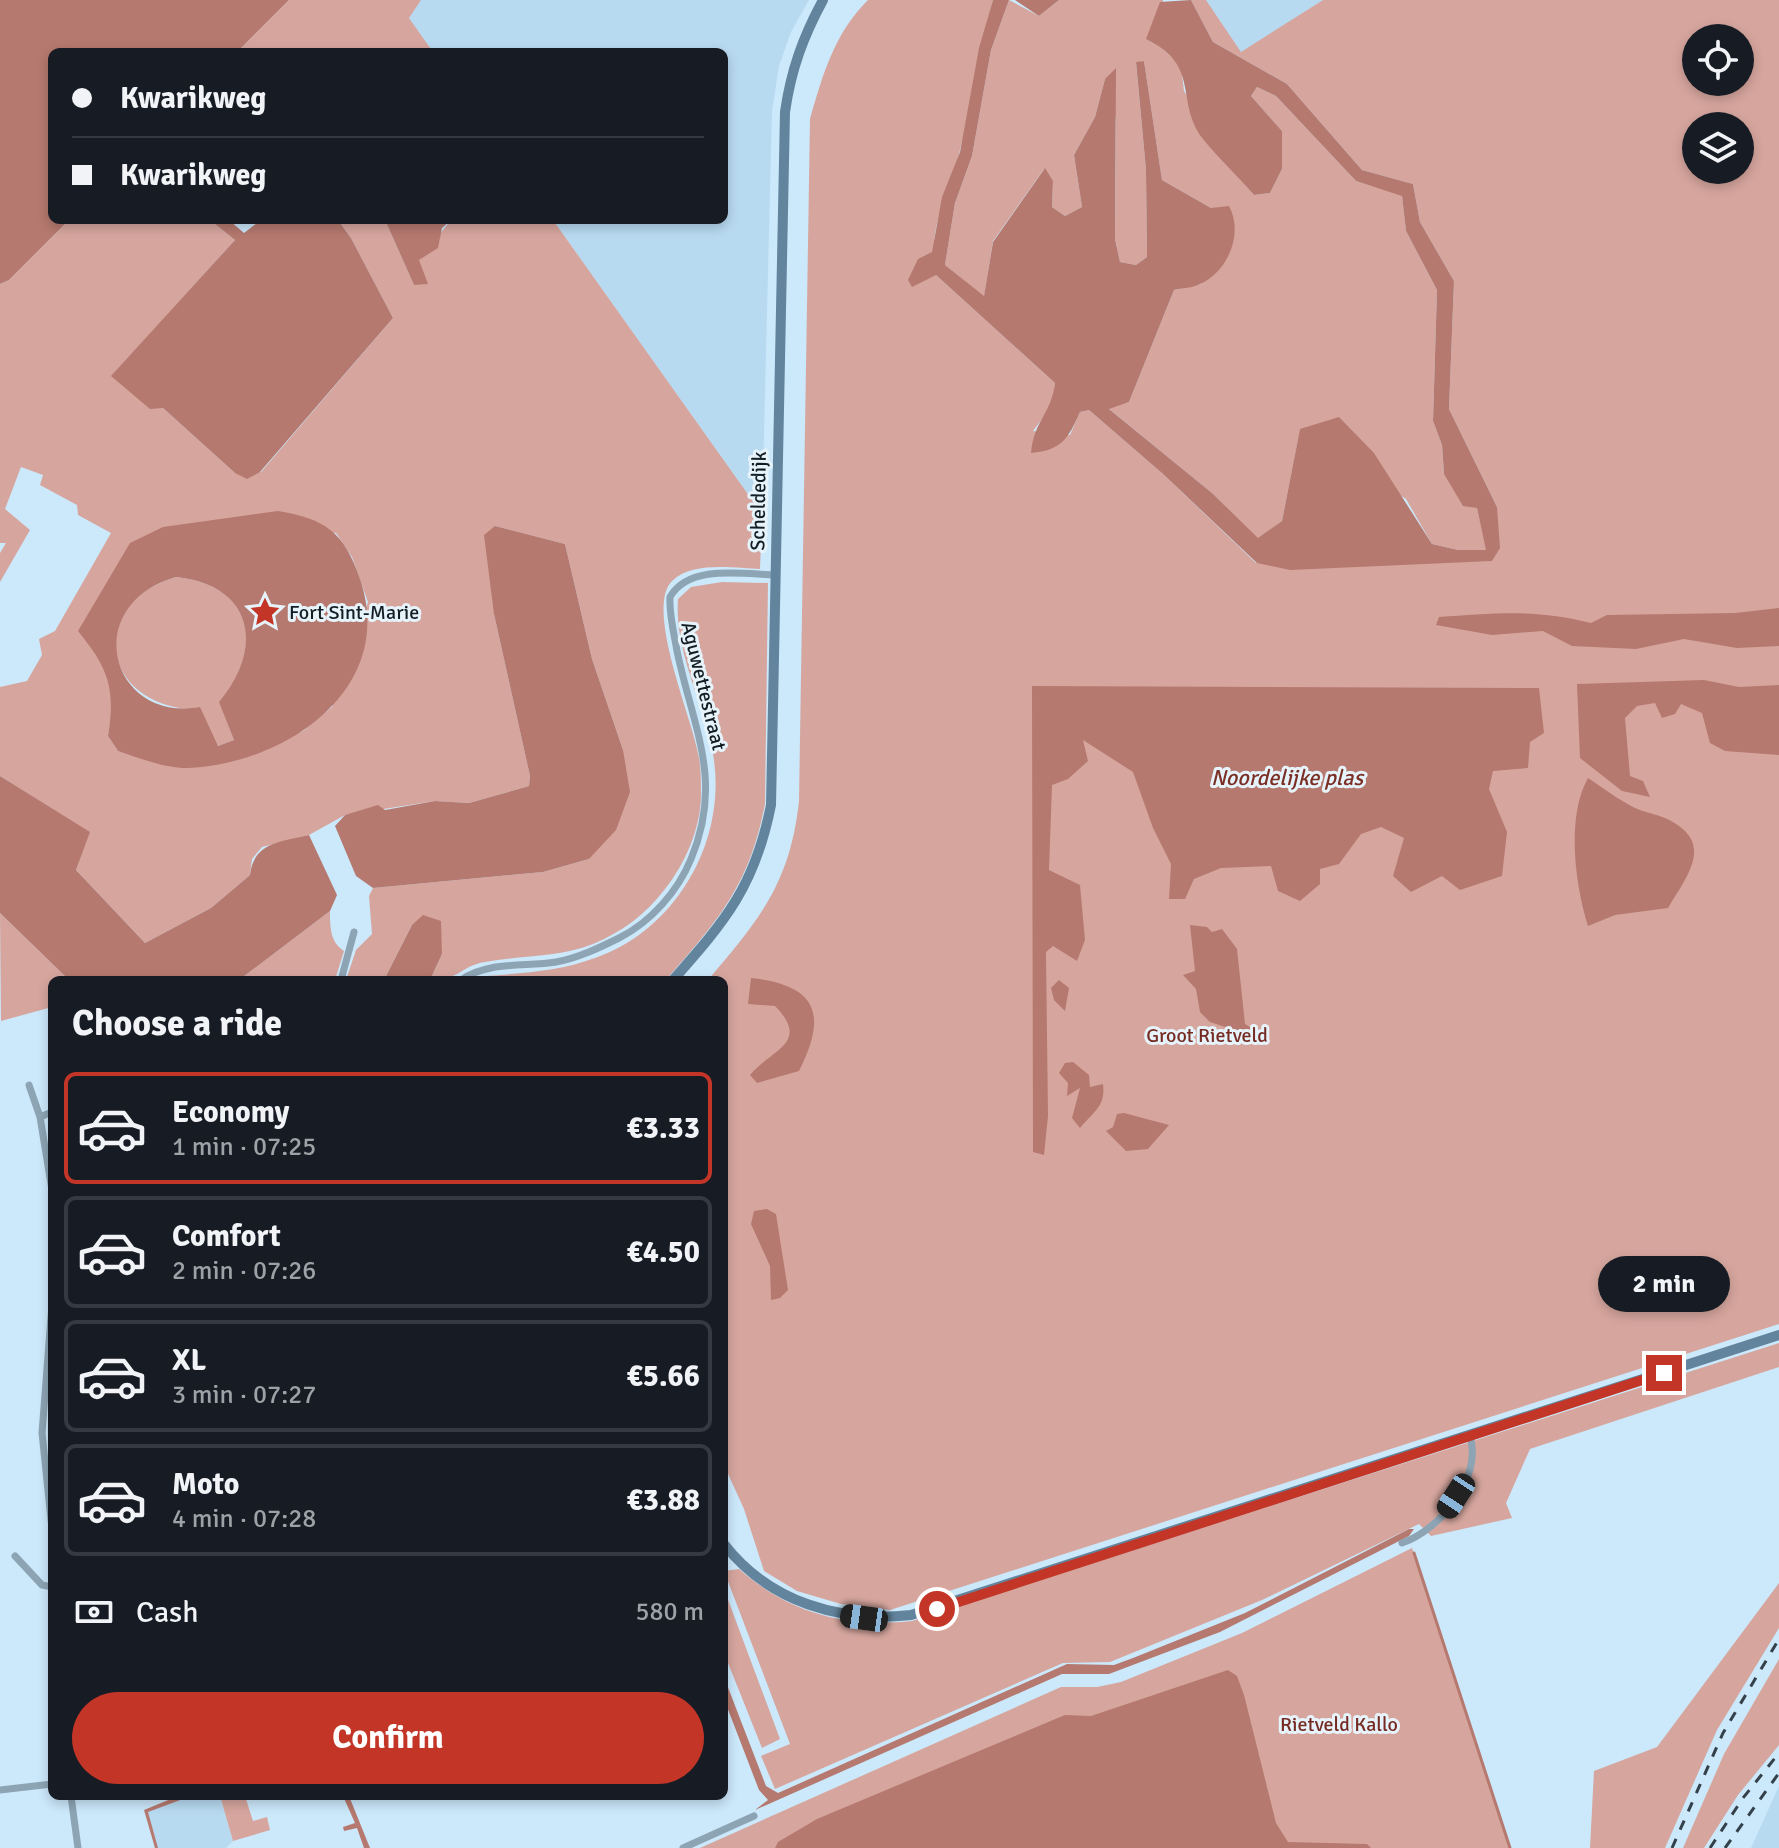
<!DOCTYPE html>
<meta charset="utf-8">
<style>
body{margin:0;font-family:Signika,sans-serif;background:#242831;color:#f1f3f6;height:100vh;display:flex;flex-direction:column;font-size:30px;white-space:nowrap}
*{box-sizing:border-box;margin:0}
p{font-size:26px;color:#9ea1a6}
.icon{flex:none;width:44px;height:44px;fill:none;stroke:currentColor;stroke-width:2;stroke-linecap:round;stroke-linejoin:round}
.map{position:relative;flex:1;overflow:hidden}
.drawer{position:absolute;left:48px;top:976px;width:680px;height:824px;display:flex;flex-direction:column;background:#171b24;border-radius:12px;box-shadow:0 4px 12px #0003}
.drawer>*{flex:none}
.guide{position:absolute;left:48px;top:48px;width:680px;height:176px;border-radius:12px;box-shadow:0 4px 12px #0003;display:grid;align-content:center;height:176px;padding:0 24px;background:#171b24}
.buttons{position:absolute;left:1682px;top:24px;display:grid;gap:16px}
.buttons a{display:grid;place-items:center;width:72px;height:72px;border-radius:50%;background:#171b24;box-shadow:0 4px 12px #0003;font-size:40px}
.end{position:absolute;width:36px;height:36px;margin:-18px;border:10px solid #c33627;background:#fff;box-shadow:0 0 0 4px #fff}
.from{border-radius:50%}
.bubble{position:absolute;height:56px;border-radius:28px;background:#171b24;box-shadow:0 4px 12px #0003;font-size:26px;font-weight:700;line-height:56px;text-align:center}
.car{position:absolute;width:24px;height:48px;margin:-24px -12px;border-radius:10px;box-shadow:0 0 6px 2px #0007;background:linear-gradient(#222 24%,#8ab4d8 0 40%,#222 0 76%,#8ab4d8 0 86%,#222 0)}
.guide b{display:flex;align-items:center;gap:28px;height:76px;font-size:30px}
.guide b+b{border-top:2px solid #363941}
.guide i{width:20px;height:20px;background:#f1f3f6}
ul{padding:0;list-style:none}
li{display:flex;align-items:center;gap:24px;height:112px;margin:0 16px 12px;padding:0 8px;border:4px solid #363941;border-radius:12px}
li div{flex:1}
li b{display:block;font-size:30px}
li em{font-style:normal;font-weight:700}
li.on{border-color:#c33627}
li>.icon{width:72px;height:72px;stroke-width:1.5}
h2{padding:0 24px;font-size:36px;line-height:96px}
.pay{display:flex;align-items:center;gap:20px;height:88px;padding:0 24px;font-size:30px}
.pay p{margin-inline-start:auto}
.primary-button{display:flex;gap:16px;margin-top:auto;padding:16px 24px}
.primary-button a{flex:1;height:92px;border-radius:48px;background:#c33627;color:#fff;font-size:32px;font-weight:700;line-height:92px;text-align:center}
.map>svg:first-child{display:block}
.built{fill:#b8daf1}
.green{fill:#d6a69e;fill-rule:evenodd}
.water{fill:#b5796f;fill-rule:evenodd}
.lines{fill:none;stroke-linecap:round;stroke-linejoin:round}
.stream{stroke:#b5796f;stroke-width:3}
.street{stroke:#8da4b4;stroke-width:7}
.secondary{stroke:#62849c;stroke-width:10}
.rail{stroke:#34414a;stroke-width:3;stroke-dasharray:10 10;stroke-linecap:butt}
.route{stroke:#c33627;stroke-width:10}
.labels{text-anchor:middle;stroke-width:6;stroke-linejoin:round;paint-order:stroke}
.street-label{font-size:20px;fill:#131d24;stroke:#e7f3fa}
.poi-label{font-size:20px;fill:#131d24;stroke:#e7f3fa;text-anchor:start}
.park-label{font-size:20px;fill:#762b22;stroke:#e7f3fa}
.water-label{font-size:22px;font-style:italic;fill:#7a2f25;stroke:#e7f3fa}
</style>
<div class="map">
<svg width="1779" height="1848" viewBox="0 0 1779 1848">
<rect width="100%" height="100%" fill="#cce8fb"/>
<path class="built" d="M421 0H809L791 32 779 66 772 111 762 514 553 220H724V52H433L408 17Z
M1206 0H1323L1241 53Z
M1779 1786V1848H1751Z
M189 1796H220L233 1841 226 1848H156L146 1811Z"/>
<path class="green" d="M289 0H421L409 18 433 52H237Z
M868 0H993C979 50 973 100 960 150 949 196 927 224 936 275L1055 383 1052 406 1033 431 1070 435 1080 412 1089 410 1163 474 1256 563 1492 561 1497 507 1449 409 1454 281 1420 222 1413 184 1362 170 1287 84 1213 42 1191 0H1206L1241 52 1323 0H1779V1324L890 1610 841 1604 797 1591 764 1571 744 1509 724 1465V980H708C760 919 790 883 799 801L810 119C823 74 834 34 868 0ZM1696 38H1740V82H1696ZM1696 126H1740V170H1696Z
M1009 0 1039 16 1059 0H1163L1159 45 1181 66 1184 91 1231 168 1254 195 1270 193 1282 169V131L1251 96 1257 87 1276 96 1356 181 1402 195 1406 231 1437 290 1433 421 1442 445 1444 474 1477 508 1487 550H1458L1432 544 1406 499 1300 430 1282 521 1258 539 1212 493 1108 408 1129 402 1174 290 1201 284 1211 208 1162 180 1144 61 1136 63 1146 170 1147 257 1136 265 1120 262 1115 239 1116 119 1105 79 1095 117 1074 155 1082 207 1065 216 1052 207 1053 181 1044 169 993 241 984 297 945 265 955 203 972 156 991 50Z
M69 220H210L235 240 112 376 163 408 235 473 261 472 393 318 351 238 338 220H385L414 285 419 260 451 220H553L762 514 760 569C734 568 692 561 672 581 644 609 694 722 699 758 701 769 701 782 701 794 701 828 685 864 665 889 646 914 622 932 593 944 557 958 522 955 485 962 460 966 461 980 430 980L442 954 412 925 384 980H346L356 950 372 934 369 896 373 888 543 872 589 859 623 750 592 659 565 544 495 526 494 614 530 776 529 786 469 803 435 801 345 815 309 835 262 847 252 859 250 875 211 908 145 943 76 870 89 832 0 776V687L27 681 42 655 39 639 55 631 111 533 78 515 77 505 40 485 43 475 21 467 5 509 30 530 0 582V553L6 543H0V284L9 280ZM336 533 352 557 368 602 332 707 303 731 240 758 187 768 118 751 108 736 114 702 103 662 130 543Z
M176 577C253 585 265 646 220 702L234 740 218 746 188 709C98 700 89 602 176 577Z
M722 582 768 583 765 804C749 886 719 919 666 980H478L487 976C524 973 560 971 595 958 677 930 728 839 713 754 704 703 674 651 678 599L691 587Z
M330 911C330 927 330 942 344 951L335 980H239Z
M0 913 69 980H52V1007L1 1021Z
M1779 1343V1367L1530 1449 1506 1503 1512 1518 1431 1536 1419 1524 1262 1600 1110 1662 1063 1663 775 1789 761 1756 790 1744 724 1571 739 1569C789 1613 846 1628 912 1621Z
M1412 1548 1510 1848H700L1061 1687H1097L1121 1682 1242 1633Z
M1779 1583V1628L1717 1730 1665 1848H1590L1594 1771 1657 1747Z
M724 1589 780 1739 762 1748 724 1653Z
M1779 1659V1745L1738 1795 1704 1848H1683L1724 1754Z
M220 1796H245L253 1821 267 1817 270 1830 233 1841Z"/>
<path class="water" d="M0 0H289L237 52H52V220H69L9 280 0 284Z
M993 0H1009L991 50 972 156 955 203 945 265 984 296 993 242 1045 168 1053 181 1052 207 1065 216 1082 207 1074 155 1095 117 1105 79 1116 68 1115 239 1120 262 1136 265 1147 257 1146 170 1136 62 1144 61 1162 180 1211 208 1229 206C1244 233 1228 272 1200 284 1193 288 1182 288 1174 290L1129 402 1109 409 1212 493 1258 538 1282 521 1300 429 1339 417 1374 453 1432 544 1458 550H1486L1477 508 1463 506 1444 474 1442 445 1433 421 1437 290 1406 231 1402 196 1356 181 1276 96 1257 87 1251 96 1282 131V169L1270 193 1254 195C1238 176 1218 158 1203 139 1174 101 1202 66 1146 39L1160 2 1191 0 1213 42 1287 84 1362 170 1413 184 1420 222 1454 281 1449 409 1497 507 1500 548 1492 561 1290 570 1257 563 1163 474 1089 410 1080 412C1068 439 1062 450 1031 453 1034 420 1051 415 1055 383L936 275 912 287 908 280 918 259 932 252 942 197 960 152 979 48Z
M1015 0H1059L1039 16Z
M210 220H229L244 233 261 220H338L351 238 393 318 260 472 247 479 235 473 163 408 150 409 111 376 235 240Z
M385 220H451L442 228 438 248 419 260 428 284 414 285Z
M278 511C326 519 344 532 360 579 397 688 288 763 189 768 167 769 139 758 118 751L108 736C116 688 108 668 78 631L130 543 163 527ZM176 577C253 585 265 647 219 702L234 740 218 746 200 707C110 723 79 605 176 577Z
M495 526 565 544 592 659 623 750 630 792 616 830 589 859 543 872 373 888 356 876 335 826 345 815 378 805 385 810 435 801 469 803 529 786 530 776 494 614 484 535Z
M1779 608V646L1737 648 1684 639 1636 649 1572 646 1543 631 1492 635 1436 625 1439 617C1495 613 1536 609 1591 623L1607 615 1735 613Z
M1704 680 1739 687 1779 685V755L1725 751 1710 743 1702 713 1681 704 1675 714 1662 718 1655 703 1637 706 1625 718 1630 776 1643 781 1650 797 1622 791 1580 758 1577 684Z
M1032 686 1539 688 1544 733 1530 742 1528 768 1493 771 1489 789 1507 832 1502 876 1460 890 1442 876 1411 892 1393 876 1404 838 1381 827 1361 834 1339 864 1320 869V884L1300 901 1278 891 1271 866 1221 868 1194 879 1185 899H1169L1171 864 1153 828 1133 772 1083 740 1088 761 1068 779 1052 785 1049 870 1080 885 1085 940 1077 961 1053 946 1046 952 1048 1116 1044 1155 1033 1152Z
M0 776 90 832 76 870 145 943 211 908 250 875C254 842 280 842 309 835L337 895 330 911 239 980H69L0 913Z
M1588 778C1603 788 1619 800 1635 808 1644 812 1655 814 1665 818 1715 841 1690 872 1668 908L1615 915 1588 926C1575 885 1566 817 1588 778Z
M423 915 441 921 442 954 430 980H376H384L412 925Z
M1190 925 1207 927 1212 932 1222 929 1237 949 1245 1024 1255 1030 1246 1031 1245 1039 1234 1030 1210 1022 1200 1012 1196 989 1183 975 1195 971Z
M751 978C817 985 828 1014 799 1071L757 1083 750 1075C772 1049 811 1043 775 1006L748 1004Z
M1059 980 1069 988 1065 1011 1054 1000 1051 988Z
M1073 1062 1089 1075 1090 1087 1103 1084C1106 1107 1093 1112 1080 1128L1072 1118 1080 1088 1067 1096 1068 1083 1059 1073 1065 1063Z
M1124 1113 1169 1125 1148 1149 1126 1151 1106 1131 1113 1127 1117 1114Z
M767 1209 776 1214 788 1290 780 1298 771 1300 770 1266 751 1224 754 1211Z
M1409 1529H1414L1409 1536 1220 1632 1109 1674H1062L755 1810 768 1800 759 1790 724 1699V1677L766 1786 778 1793 1067 1664 1114 1665 1133 1658 1245 1613Z
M1228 1670 1237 1676 1244 1695 1276 1823 1288 1842 1367 1844 1371 1848H775L778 1842 817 1819 1065 1715 1091 1716Z
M178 1796H191L148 1812 158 1848H155L144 1810Z
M343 1796H349L370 1848H364L357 1828 344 1831 343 1827 355 1823Z"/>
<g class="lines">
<path class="stream" d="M1414 1553 1510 1848"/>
<path class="street" d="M341 980 354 932
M461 980C488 961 525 967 556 962 578 958 599 948 619 938 651 922 678 891 691 859 724 780 693 728 677 651 674 633 669 615 670 597 689 564 742 574 775 575
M29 1085 40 1117 52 1190
M40 1117 52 1112
M52 1304 42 1433 52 1529
M1402 1543C1440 1530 1483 1478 1470 1436
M15 1556 42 1585 52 1587
M0 1790 52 1784
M71 1796 78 1848
M683 1848 754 1816"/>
<path class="secondary" d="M673 980C726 920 755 886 771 805L785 112C791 70 803 37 823 0
M724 1544C769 1602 840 1623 911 1615L1779 1335"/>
<path class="rail" d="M1672 1848 1723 1733 1779 1639
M1710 1848 1743 1798 1779 1753
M1725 1848 1779 1773"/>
</g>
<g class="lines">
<path class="route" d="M937 1609 1664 1373"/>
</g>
<defs>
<g id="sight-bare" transform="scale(2.4)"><path d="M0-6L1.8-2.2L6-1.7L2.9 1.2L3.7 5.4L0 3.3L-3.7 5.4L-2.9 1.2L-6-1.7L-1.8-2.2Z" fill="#c33627" stroke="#e7f3fa" stroke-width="2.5" paint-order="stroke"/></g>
</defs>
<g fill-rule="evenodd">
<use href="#sight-bare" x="265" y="612"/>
</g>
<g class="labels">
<g class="street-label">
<text transform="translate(758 501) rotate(-89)" y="7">Scheldedijk</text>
<text transform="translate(704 686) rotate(76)" y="7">Aguwettestraat</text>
</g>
<g class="poi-label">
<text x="289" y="619">Fort Sint-Marie</text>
</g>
<g class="park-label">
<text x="1207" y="1042">Groot Rietveld</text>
<text x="1339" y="1731">Rietveld Kallo</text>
</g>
<g class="water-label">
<text x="1287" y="785">Noordelijke plas</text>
</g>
</g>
</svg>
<div class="buttons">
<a><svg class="icon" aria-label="locate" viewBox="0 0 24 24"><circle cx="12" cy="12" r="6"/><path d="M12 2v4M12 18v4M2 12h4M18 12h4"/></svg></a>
<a><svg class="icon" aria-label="layers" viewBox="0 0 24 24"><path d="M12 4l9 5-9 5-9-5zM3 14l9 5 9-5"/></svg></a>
</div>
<i class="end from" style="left:937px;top:1609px"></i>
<i class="end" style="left:1664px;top:1373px"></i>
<div class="bubble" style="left:1598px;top:1256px;width:132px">2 min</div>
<i class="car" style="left:1456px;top:1496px;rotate:213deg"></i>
<i class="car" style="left:864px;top:1618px;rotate:278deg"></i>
<div class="guide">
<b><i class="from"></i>Kwarikweg</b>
<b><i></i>Kwarikweg</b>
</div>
<section class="drawer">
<h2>Choose a ride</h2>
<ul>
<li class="on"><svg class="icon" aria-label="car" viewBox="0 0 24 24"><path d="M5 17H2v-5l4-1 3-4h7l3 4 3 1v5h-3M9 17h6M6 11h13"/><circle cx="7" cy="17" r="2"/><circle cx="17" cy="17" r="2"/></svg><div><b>Economy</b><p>1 min · 07:25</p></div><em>€3.33</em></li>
<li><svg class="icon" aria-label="car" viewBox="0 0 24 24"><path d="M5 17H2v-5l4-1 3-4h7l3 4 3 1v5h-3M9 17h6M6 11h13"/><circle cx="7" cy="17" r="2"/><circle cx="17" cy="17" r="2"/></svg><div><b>Comfort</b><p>2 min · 07:26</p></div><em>€4.50</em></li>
<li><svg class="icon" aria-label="car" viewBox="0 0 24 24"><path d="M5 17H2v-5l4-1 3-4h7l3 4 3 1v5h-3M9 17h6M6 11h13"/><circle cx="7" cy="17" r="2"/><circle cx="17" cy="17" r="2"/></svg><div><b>XL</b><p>3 min · 07:27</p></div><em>€5.66</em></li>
<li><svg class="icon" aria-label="car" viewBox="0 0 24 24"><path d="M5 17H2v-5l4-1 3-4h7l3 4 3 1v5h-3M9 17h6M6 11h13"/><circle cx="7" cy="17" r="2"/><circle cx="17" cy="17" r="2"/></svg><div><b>Moto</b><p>4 min · 07:28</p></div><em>€3.88</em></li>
</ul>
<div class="pay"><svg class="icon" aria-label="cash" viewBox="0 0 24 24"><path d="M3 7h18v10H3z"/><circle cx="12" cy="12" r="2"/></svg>Cash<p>580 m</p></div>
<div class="primary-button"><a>Confirm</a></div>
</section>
</div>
